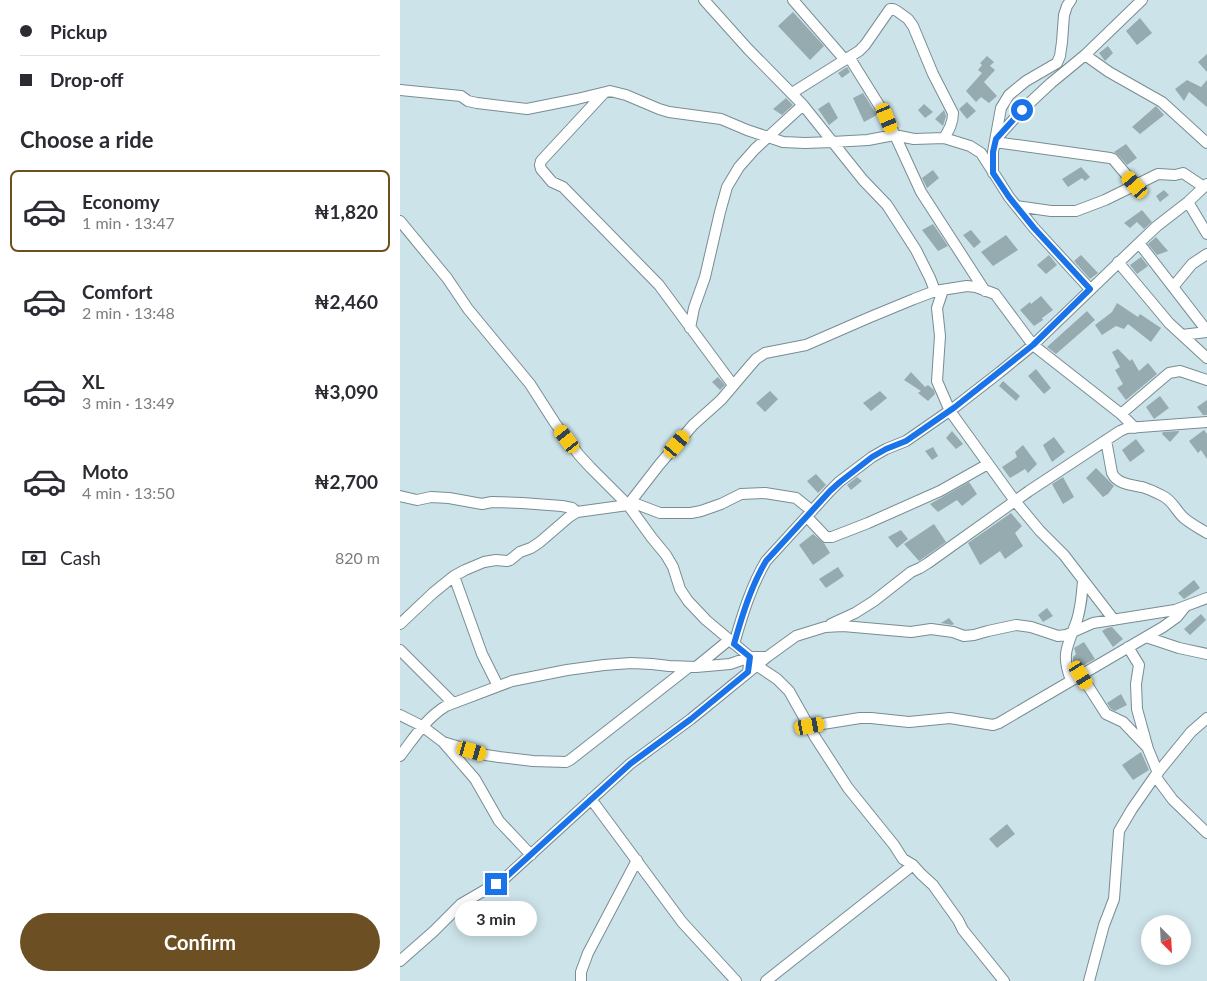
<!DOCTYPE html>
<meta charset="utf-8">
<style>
body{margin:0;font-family:Lato,sans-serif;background:#f7f7f7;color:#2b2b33;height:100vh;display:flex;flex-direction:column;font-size:19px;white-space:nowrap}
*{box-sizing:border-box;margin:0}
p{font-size:16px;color:#7c7c81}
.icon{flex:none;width:28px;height:28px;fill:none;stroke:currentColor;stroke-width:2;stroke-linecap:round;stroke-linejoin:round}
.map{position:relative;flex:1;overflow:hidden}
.panel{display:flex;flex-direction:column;background:#fff;width:400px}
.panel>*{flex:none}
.guide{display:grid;align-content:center;height:110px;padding:0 20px;background:#fff}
.needle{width:32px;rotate:156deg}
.tools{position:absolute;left:741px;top:915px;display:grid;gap:10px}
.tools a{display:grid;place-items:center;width:50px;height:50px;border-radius:50%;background:#fff;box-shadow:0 2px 12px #0003;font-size:25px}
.end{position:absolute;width:22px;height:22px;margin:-11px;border:6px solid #1a73e8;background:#fff;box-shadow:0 0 0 2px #fff}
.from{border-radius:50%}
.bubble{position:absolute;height:35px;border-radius:18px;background:#fff;box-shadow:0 2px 12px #0003;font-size:16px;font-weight:700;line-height:35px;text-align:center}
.car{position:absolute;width:15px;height:30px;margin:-15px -8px;border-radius:6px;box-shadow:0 0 4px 1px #0007;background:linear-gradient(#f5c518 24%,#345 0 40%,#f5c518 0 76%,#345 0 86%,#f5c518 0)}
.guide b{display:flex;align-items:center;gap:18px;height:48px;font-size:19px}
.guide b+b{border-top:1px solid #e1e1e2}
.guide i{width:12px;height:12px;background:#2b2b33}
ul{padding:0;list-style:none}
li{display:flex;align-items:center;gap:15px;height:82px;margin:0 10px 8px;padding:0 10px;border:2px solid transparent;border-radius:8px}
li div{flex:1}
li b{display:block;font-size:19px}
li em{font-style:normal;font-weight:700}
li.active{border-color:#6c5023}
li>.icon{width:45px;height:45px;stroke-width:1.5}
h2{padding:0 20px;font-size:22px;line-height:60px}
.pay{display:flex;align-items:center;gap:12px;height:55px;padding:0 20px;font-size:19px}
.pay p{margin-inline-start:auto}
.primary-button{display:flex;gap:10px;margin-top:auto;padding:10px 20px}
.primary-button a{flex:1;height:58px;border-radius:30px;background:#6c5023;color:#fff;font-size:20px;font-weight:700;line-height:58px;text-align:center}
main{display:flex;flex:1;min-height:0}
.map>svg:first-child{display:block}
.building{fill:#95abb0}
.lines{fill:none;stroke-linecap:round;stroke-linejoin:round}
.minor-casing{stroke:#788d92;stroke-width:12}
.minor{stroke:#fff;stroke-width:10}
.route{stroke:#1a73e8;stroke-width:6}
</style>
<main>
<section class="panel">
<div class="guide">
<b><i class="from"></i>Pickup</b>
<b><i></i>Drop-off</b>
</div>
<h2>Choose a ride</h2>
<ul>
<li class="active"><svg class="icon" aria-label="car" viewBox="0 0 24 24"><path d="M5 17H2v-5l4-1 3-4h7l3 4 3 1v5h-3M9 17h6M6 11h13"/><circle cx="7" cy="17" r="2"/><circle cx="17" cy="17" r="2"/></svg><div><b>Economy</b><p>1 min · 13:47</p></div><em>₦1,820</em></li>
<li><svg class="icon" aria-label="car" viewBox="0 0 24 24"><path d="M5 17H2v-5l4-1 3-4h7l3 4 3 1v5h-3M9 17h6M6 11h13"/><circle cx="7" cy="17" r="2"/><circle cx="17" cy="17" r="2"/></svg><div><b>Comfort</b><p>2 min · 13:48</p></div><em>₦2,460</em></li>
<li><svg class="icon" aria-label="car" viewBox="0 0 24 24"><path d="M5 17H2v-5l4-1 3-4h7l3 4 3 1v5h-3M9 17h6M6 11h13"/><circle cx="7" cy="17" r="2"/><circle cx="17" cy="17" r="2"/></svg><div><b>XL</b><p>3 min · 13:49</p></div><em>₦3,090</em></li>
<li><svg class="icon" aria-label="car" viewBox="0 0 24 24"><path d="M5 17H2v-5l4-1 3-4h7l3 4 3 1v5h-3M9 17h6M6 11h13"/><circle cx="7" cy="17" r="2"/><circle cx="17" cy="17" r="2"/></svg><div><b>Moto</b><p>4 min · 13:50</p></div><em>₦2,700</em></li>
</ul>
<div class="pay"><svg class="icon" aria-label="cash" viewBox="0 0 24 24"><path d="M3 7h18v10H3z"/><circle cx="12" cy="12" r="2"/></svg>Cash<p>820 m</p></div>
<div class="primary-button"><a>Confirm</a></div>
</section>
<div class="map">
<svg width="807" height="981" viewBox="0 0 807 981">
<rect width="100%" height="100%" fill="#cce3e9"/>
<path class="building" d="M393 12 424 46 410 60 378 26Z
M740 18 752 33 737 45 726 31Z
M708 46 713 53 705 61 699 53Z
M807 54V72L798 62Z
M587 56 594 62 590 66 595 70 584 82 597 96 589 103 581 97 576 102 566 91 582 73 578 70 582 65 580 63Z
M447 67 450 72 442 78 438 73Z
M787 80 801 87 807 80V107L789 92 784 101 775 89Z
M463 93 477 115 464 122 453 98Z
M386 98 393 105 382 115 373 109Z
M429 102 438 118 429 125 418 109Z
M567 102 576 111 567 119 559 109Z
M524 104 533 112 525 118 518 110Z
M756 106 764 115 740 134 732 127Z
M544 110 546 116 543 126 535 119Z
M726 144 737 158 727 165 718 155 714 152Z
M681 167 690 177 685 181 682 178 668 187 662 179Z
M533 170 539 178 527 188 522 178Z
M764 190 769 195 760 202 756 196Z
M742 210 752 222 744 229 737 222 730 228 724 223Z
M533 224 548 246 538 251 522 230Z
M571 230 581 242 574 248 563 235Z
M606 235 618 250 593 266 581 252Z
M756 237 768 251 757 255 748 244Z
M649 255 657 265 646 274 637 265Z
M681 255 698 273 690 279 674 261Z
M741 257 748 266 737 274 730 265Z
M641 296 653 310 642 318 643 320 634 326 620 310 630 302 631 304Z
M717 303 738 317 740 314 761 328 751 342 728 324 724 329 716 326 702 335 695 325 712 312Z
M687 311 695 320 656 354 647 347Z
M718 349 730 361 732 359 739 371 748 363 757 374 726 400 717 388 723 384 715 370 720 367 712 352Z
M636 369 651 388 644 394 628 376Z
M511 372 525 387 528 385 534 390 535 394 528 401 518 393 521 391 504 380Z
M318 377 325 385 320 390 312 382Z
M603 381 620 396 616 401 599 386Z
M370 391 378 399 365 412 356 403Z
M480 391 487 398 471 411 463 403Z
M760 396 769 408 754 419 746 407Z
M807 400V415H803L797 407Z
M804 430 807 434V459L801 450 798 453 789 441Z
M552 431 563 444 556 449 546 438Z
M779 431V432L770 442 762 434 763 432Z
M654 437 665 452 652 462 643 445Z
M736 439 745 451 730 462 722 450Z
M623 445 637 464 628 473 625 469 610 478 602 467 617 457 615 452Z
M533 447 538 456 532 460 525 451Z
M696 468 714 486 708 494 703 497 686 478Z
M416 474 426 485 418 493 407 481Z
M457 477 462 481 451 490 447 485Z
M663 477 674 497 663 504 652 484Z
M569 482 577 494 562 506 557 500 538 512 530 504Z
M611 513 622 526 615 533 623 546 605 559 600 551 580 565 568 543Z
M534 524 546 542 519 561 504 544Z
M501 530 508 539 497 548 488 537Z
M413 534 424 543 430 553 413 565 399 545Z
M438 567 444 576 426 588 419 579Z
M794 580 800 588 784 599 778 593Z
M647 608 653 616 643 622 638 615Z
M801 614 806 620 790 635 784 629Z
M549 618 554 624 552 625 541 623Z
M712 627 723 639 713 647 702 631 707 628Z
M684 642 695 659 677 669 673 663V657L676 654 674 648Z
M721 694 727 705 715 711 711 709 707 703Z
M741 752 749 770 733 780 722 765Z
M607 824 615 834 597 848 589 839Z"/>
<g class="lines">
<g class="minor-casing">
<path id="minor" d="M304 0 348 49 403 105 463 180 487 205 516 250 530 278 535 291
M393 0 445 60
M685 55 709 72 762 102 807 143
M449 57 487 118 521 192 585 291
M0 90 61 96 68 101 77 103 127 109 177 99 210 91 226 95 259 109 269 112 321 119 347 130 383 142 405 143 432 142 468 140 494 135 514 139 544 138 570 146 581 153 609 197 634 228 690 289
M204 93 141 161 140 165 141 169 152 182 163 187 259 285 333 385
M392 93 459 51 465 45 490 9H493L497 11 508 19 513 26 533 74 553 113C553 123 549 130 544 138
M597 138 622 110 651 83 685 55 742 0
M595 142 710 158 713 159 735 185
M593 173V152L601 108 609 95 626 81 657 63 660 56 662 42 664 15 667 6 671 0
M788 202 807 234
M616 206 651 211H676L705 200 758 174 775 175 783 173 804 187
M0 221 47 278 68 309 130 384 155 423 179 455 191 468 228 505 252 538 266 555 273 567 280 589 288 601 306 620 350 657 348 672
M739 243 807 331
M718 262 769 323 807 358
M773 287 792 264 807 254
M543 290 537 308 540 336 537 381 550 411 615 501 640 531 664 555 714 620
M290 328 294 308 305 277 320 212 327 187 339 167 355 149 403 105
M782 335 807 332
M721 414 769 373 780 371 807 380
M706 440 712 473C717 484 731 485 742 487 749 489 757 493 763 496 773 501 776 511 784 518 791 524 799 528 807 533
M0 496 17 500 31 497 49 498 82 504 92 502 122 503 162 506 172 508 177 512
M231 502 260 513H291L301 511 321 504 341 494 365 493 396 498 412 511
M407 517 426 537H432L468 523 540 491 588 464
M54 576 82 654 98 686
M0 624 33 593 54 576 65 570 84 562 96 560 107 561 110 560 120 552 131 548 140 542 169 517 177 512 228 505 259 465 293 425 321 400 349 367 356 359 365 353 406 345 468 318 514 299 535 291 567 286 576 287 595 294 633 345 721 414 735 428
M431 624 455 613 474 601 511 572 520 568 528 563 629 491 720 431 727 428 807 422
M746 637 779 648 807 654
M334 644C342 616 351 586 366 561L430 491 439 482 472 457 486 449 506 441 555 407 600 372 633 345 739 243 757 226 788 202 807 184
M728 647 739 665 736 684 737 709 748 749 758 773
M0 650 53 703
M356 665 377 679 389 691 415 737 448 788 494 845 503 859 513 865 521 874 533 885 558 920 563 930 604 981
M296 667 329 640
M681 675 706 714 723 722 746 746
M671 680C661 655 667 647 676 623 681 609 682 595 683 580
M0 715 22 726 43 742 75 779 99 821 131 855
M410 726 460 718H471L509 722 550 718 593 725 599 723 763 627 777 617 785 607
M43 742 86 755 99 757 133 761 166 762 170 760 289 667
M0 756C14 738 26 718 46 706L112 681 167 670 204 665 231 663 252 664 269 666 296 667 330 664 350 657H367L396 636 425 627 443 626 511 632 531 629 553 632 564 636 574 635 588 631 616 625 631 627 658 636 666 635 693 623 775 610 807 598
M755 776 773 800 807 833
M191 799 282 922 336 981
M0 961 34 931 61 904 104 879 230 764 291 719 367 657
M181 981V972L188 953 237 860
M366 981 513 865
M689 981 704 925 714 899 719 831 732 809 755 776 791 732 807 718"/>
</g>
<use href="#minor" class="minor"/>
</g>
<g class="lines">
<path class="route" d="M96 884 104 879 230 764 291 719 348 672 350 657 334 644C342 616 351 586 366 561L430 491 440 482 472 457 486 449 506 441 555 407 633 345 690 289 634 228 609 197 593 173V152L596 139 622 110"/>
</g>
</svg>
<div class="tools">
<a><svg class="needle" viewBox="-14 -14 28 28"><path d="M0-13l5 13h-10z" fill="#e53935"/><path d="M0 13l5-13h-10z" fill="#7c7c81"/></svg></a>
</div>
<i class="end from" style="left:622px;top:110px"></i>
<i class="end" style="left:96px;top:884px"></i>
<div class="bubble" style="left:55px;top:901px;width:82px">3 min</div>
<i class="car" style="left:487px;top:118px;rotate:157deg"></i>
<i class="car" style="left:735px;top:185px;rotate:319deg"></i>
<i class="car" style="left:167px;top:439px;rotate:323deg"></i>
<i class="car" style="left:277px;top:444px;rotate:40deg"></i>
<i class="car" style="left:681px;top:675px;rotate:148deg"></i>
<i class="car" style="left:410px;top:726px;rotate:80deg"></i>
<i class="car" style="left:72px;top:751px;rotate:106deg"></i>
</div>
</main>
